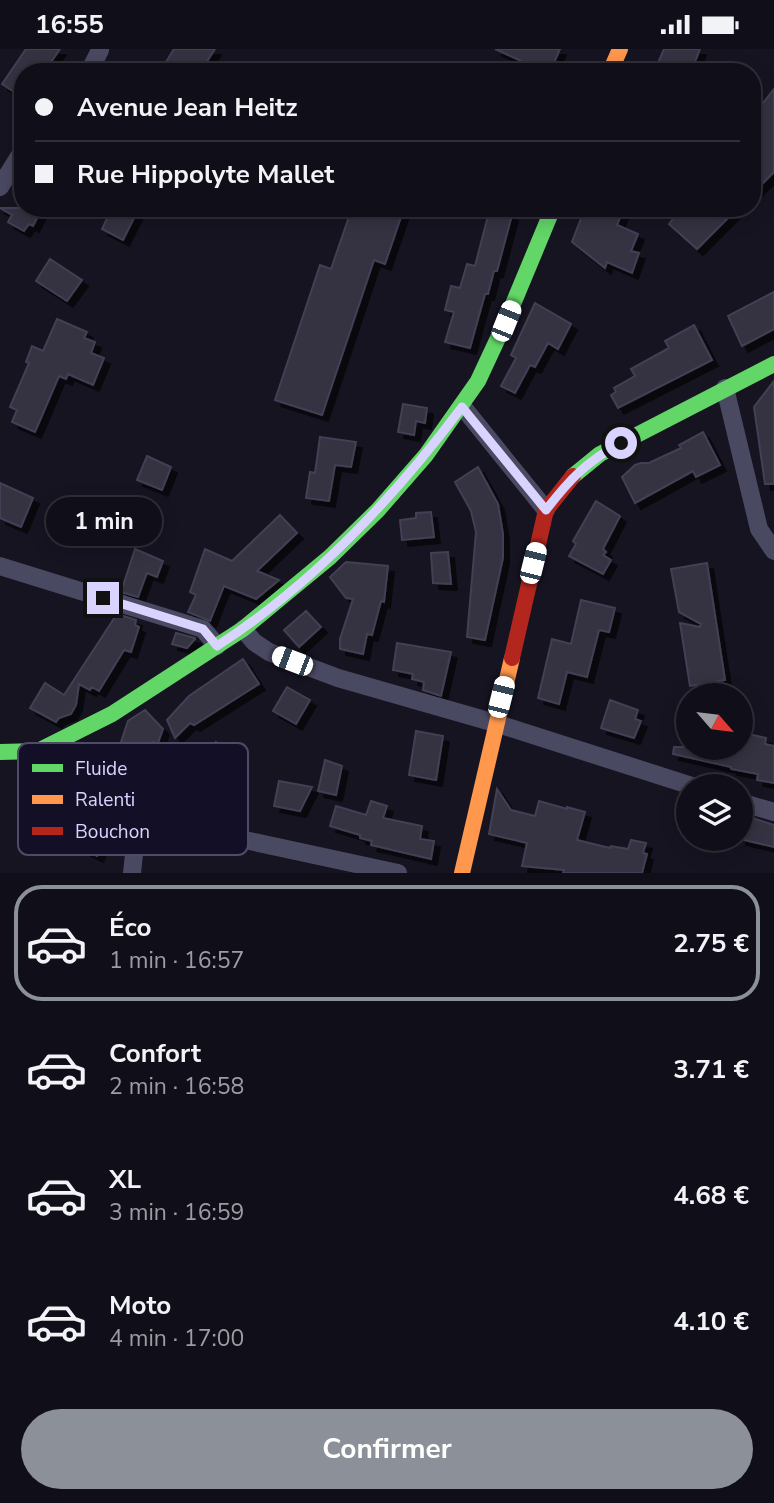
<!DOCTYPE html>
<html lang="fr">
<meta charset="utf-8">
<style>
body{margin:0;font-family:"Nunito Sans",sans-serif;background:#191822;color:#f1f3f6;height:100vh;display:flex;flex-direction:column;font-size:26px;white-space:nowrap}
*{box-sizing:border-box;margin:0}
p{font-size:23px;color:#9c9ca2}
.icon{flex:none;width:38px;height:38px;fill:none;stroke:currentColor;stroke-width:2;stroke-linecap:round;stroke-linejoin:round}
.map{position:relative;height:824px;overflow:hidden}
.drawer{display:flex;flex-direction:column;background:#100f19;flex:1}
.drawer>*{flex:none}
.banner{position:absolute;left:14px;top:14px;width:747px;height:154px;border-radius:28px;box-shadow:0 4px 18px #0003,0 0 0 2px #302f38;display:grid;align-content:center;height:154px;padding:0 21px;background:#100f19}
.needle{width:46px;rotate:118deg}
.tools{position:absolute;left:676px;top:634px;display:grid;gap:14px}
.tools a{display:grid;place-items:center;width:77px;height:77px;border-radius:50%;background:#100f19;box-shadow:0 4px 18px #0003,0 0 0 2px #302f38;font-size:35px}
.end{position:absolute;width:32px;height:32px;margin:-16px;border:9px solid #d9d4ff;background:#111;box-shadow:0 0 0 4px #111}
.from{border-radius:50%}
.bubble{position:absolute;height:49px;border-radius:24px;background:#100f19;box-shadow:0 4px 18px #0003,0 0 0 2px #302f38;font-size:23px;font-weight:700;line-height:49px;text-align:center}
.car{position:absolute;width:21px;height:42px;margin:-21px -10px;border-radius:9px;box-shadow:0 0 5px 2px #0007;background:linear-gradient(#fff 24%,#345 0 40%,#fff 0 76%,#345 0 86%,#fff 0)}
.banner b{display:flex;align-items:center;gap:24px;height:66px;font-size:26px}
.banner b+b{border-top:2px solid #302f38}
.banner i{width:18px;height:18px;background:#f1f3f6}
ul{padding:12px 0 0;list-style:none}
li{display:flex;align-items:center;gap:21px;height:116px;margin:0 14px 10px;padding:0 7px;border:4px solid transparent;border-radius:28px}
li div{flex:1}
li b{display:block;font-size:26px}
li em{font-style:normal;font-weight:700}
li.on{border-color:#8c9099}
li>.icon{width:63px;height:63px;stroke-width:1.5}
.button{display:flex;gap:14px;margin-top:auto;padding:14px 21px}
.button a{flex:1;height:80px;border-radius:42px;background:#8c9099;color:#fff;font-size:28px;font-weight:700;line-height:80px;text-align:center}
.status{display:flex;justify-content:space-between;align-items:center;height:49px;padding:0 35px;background:#100f19;direction:ltr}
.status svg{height:19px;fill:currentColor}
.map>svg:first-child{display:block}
.building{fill:#343243;stroke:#433f54;stroke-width:2;filter:url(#shadow)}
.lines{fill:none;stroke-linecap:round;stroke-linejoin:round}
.street{stroke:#4a4962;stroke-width:18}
.fast{stroke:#63d668;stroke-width:16}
.slow{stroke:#ff974d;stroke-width:16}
.jam{stroke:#b3261e;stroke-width:16}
.route{stroke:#d9d4ff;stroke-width:9}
.key{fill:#130f26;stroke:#4e4a67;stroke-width:2}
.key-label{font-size:19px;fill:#d9d4ff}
</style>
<div class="status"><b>16:55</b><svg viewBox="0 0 49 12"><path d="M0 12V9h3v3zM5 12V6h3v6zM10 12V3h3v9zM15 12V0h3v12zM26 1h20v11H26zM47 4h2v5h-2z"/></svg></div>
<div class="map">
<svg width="774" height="824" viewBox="0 0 774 824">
<defs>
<filter id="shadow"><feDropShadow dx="6" dy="6" stdDeviation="0" flood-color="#0009"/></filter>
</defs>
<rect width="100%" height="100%" fill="#161421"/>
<path class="building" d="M26 0H60L44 23H23V49L2 35Z
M174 0H215L200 23H181L166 13Z
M495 0H560L550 23H545Z
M664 0H700L691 23H654Z
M774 40V123L752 145V68Z
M0 159H42L33 177 29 175 24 182 8 173 12 166Z
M112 159H139L123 191 102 180Z
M352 159H404L385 215 374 211 322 366 275 351 320 216 331 220Z
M490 159 512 166 497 222H494L488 245H485L470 299 445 293 454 263 445 261 451 237 460 239 467 215 475 217Z
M585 159H624L617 176 638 185 631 202 639 204 632 224 607 213 605 219 572 193Z
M681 159H738L697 200 669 175Z
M50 210 82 231 67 252 36 232Z
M774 243V280L742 297 728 267Z
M535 254 571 275 558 300 548 294 535 318 530 316 515 344 501 337 516 309 511 306Z
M57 270 87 283 84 289 95 293 91 304 104 309 93 336 68 325 66 330 59 327 35 383 12 373 17 361 10 358 29 314 26 313 32 297 43 302Z
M694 276 712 311 618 359 611 346 616 343 614 339 635 327 631 320 669 299 665 292Z
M774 332V435H765L754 358Z
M403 355 427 359 425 374 416 372 414 386 398 383Z
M703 383 720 416 696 428 693 422 635 454 622 428 635 416 641 414H649L681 399 679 396Z
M320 388 356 393 351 418 335 416 329 452 306 449 310 423 315 424Z
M147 407 171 418 162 441 137 431Z
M478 418 498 455 503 485V509L485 591 467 588 476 483 471 462 455 433Z
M0 434 33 449 21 478 0 469Z
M596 452 620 467 603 500 606 503 603 506 611 511 603 525 569 507 576 495 573 492Z
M431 463 434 488 402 491 400 471 416 469V464Z
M280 466 297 484 257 522 279 531 256 550 224 537 210 572 188 563 196 546 190 543 205 500 232 512Z
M135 500 163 512 157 528 147 524 138 548 121 543Z
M448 503 451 535 433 534 431 504Z
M346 513 388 517 384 553 381 552 372 586 367 585 363 605 340 600V590L353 550 346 549 330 528Z
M707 514 725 631 690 637 680 574 700 578 701 575 679 563 671 520Z
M581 551 615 559 609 583 599 581 587 628 567 623 559 655 538 649 552 590 571 595Z
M306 562 321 578 299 598 284 581Z
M117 565 136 571 135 576 139 578 131 603 124 601 99 642 92 638 90 641 79 635 76 656 71 665 59 669 56 673 30 659 45 634 64 646Z
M176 584 195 589V590L187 599 172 595Z
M397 594 451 603 441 647 423 641 424 633 412 630 413 625 393 621Z
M243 610 259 635 194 676 190 674 175 689 167 671 189 647Z
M287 638 310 651 296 675 273 662Z
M610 651 638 661 635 670 641 672 634 689 601 679Z
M145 661 163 680 158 694 152 693 148 704 121 693 128 672Z
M416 682 443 687 436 731 409 726Z
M740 683 766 689 765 695 774 697V734L757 731 758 725 731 720V718L673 705 674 698H740Z
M216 693 235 706 217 734 241 749 229 772 198 765 201 760 192 754 199 744 187 736Z
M325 711 342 717 336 746 318 742Z
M279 732 312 738 300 762 274 757Z
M25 734 49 745 46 751 109 782 97 807 71 794 73 790 23 768Z
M497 740 511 761 535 767 539 752 567 760V758L585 763 577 791 610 799 611 797 628 800 631 791 646 794 643 804 647 805 642 824H563L564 821 522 817 527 794 489 785Z
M371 752 387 757 383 769 422 777 420 790 434 792 431 810 371 796 372 792 360 789V786L330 777 336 757 366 766Z
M740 765 774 776V798L740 790Z"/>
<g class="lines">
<path class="street" d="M89 23 100 1
M0 138 23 101
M725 339 759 480 774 502
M462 357 546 461
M0 517 203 580 217 597
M243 580 254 593 269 603 338 629 495 674 692 737
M38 702 56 732 138 768 398 824
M740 753 774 763
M132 824 138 768"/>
<path class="fast" d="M573 427 600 405 774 315
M0 703 38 702 112 665 243 580 330 508 378 461 426 406 478 332 506 272 553 159"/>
<path class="slow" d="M610 23 620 0
M462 824 512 609"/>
<path class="jam" d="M512 609 546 461 573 427"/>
</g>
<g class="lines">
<path class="route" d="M103 549 203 580 217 597C313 535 394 449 462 358L546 461C569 431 587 412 621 394"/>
</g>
<rect x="18" y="694" width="230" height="112" rx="10" class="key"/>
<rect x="32" y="715" width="31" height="8" fill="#63d668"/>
<rect x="32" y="746" width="31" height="9" fill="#ff974d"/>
<rect x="32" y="778" width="31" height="8" fill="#b3261e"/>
<g class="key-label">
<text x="75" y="726">Fluide</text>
<text x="75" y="757">Ralenti</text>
<text x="75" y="789">Bouchon</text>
</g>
</svg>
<div class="tools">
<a><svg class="needle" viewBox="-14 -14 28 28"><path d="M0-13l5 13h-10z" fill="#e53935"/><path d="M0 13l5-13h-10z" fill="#9c9ca2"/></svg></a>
<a><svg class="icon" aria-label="layers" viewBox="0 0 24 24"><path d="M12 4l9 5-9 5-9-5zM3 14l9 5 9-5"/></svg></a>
</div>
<i class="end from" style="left:621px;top:394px"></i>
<i class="end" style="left:103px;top:549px"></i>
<div class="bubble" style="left:46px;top:448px;width:116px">1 min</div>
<i class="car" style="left:506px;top:272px;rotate:22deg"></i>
<i class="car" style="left:533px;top:514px;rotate:14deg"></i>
<i class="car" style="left:292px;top:612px;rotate:291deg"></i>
<i class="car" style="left:501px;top:648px;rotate:14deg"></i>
<div class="banner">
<b><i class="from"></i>Avenue Jean Heitz</b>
<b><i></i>Rue Hippolyte Mallet</b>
</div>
</div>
<section class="drawer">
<ul>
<li class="on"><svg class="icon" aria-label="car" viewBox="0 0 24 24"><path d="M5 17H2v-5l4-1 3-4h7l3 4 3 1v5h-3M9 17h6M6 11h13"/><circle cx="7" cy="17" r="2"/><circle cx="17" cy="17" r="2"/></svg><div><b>Éco</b><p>1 min · 16:57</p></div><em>2.75 €</em></li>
<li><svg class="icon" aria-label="car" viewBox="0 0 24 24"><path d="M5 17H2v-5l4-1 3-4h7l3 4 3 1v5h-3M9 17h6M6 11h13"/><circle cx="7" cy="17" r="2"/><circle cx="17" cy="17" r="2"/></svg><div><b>Confort</b><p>2 min · 16:58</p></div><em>3.71 €</em></li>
<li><svg class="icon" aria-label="car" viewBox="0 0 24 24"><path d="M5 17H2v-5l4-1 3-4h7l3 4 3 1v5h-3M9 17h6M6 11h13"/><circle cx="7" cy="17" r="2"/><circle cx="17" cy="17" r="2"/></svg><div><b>XL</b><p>3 min · 16:59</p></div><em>4.68 €</em></li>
<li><svg class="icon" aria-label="car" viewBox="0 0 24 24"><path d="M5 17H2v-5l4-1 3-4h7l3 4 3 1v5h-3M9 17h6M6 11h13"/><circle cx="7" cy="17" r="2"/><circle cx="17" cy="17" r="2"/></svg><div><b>Moto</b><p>4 min · 17:00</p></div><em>4.10 €</em></li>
</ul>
<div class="button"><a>Confirmer</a></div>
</section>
